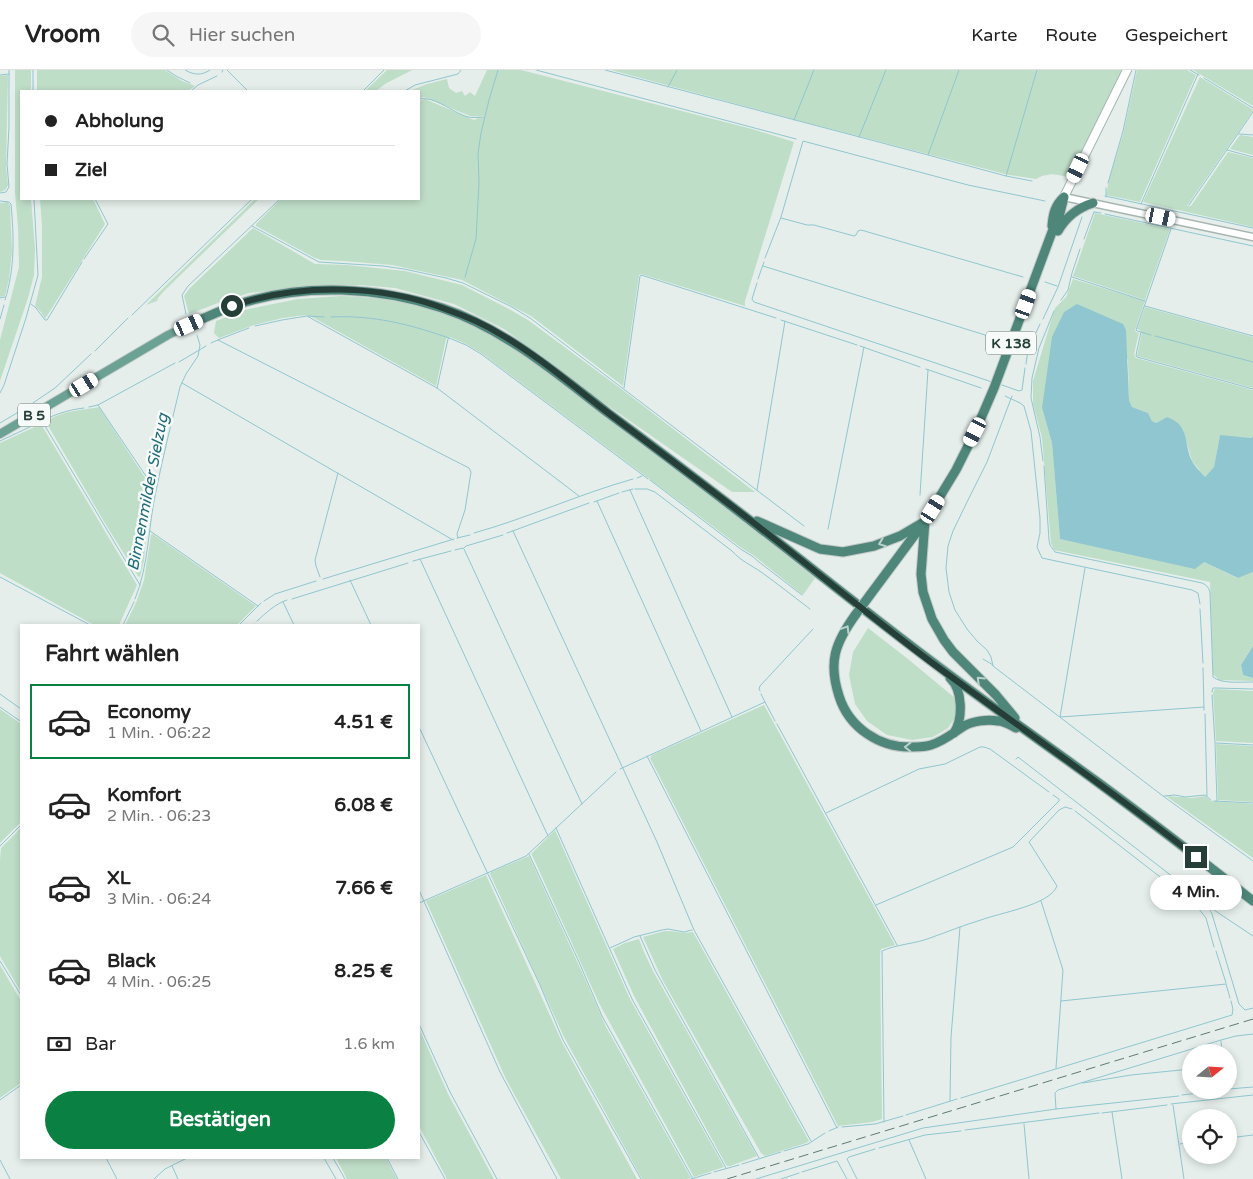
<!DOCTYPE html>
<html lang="de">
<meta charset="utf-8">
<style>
body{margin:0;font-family:"Varela Round",sans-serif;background:#f6f6f6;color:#222;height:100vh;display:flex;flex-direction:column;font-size:19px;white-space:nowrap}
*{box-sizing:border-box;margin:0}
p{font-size:16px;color:#767676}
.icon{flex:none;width:28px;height:28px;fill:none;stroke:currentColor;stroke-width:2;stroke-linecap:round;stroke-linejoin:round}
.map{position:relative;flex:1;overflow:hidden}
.side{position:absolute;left:20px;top:554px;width:400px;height:535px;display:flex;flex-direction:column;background:#fff;border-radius:0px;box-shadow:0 2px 8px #0003}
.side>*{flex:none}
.guide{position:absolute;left:20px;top:20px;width:400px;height:110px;border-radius:0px;box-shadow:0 2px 8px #0003;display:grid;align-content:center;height:110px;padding:0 25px;background:#fff}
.needle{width:32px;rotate:72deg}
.buttons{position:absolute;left:1182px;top:974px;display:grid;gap:10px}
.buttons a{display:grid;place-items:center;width:55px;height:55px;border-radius:50%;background:#fff;box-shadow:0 2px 8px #0003;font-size:25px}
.end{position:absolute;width:22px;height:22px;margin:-11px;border:6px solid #253f38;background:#fff;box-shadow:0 0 0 2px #fff}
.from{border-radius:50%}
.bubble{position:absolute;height:35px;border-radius:18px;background:#fff;box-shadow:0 2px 8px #0003;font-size:16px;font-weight:700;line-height:35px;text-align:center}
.car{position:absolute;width:15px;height:30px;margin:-15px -8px;border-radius:6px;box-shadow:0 0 4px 1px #0007;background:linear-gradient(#fff 24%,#345 0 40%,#fff 0 76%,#345 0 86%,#fff 0)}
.guide b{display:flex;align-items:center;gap:18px;height:48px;font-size:19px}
.guide b+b{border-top:1px solid #e0e0e0}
.guide i{width:12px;height:12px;background:#222}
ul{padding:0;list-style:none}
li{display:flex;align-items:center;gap:15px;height:75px;margin:0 10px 8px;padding:0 15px;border:2px solid transparent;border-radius:0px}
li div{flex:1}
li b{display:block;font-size:19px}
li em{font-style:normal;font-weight:700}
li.active{border-color:#0b8043}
li>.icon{width:45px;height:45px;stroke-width:1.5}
h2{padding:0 25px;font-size:22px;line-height:60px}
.pay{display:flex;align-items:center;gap:12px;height:55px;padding:0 25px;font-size:19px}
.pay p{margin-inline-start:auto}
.button{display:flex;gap:10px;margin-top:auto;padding:10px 25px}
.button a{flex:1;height:58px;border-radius:30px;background:#0b8043;color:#fff;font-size:20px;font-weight:700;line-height:58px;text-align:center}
header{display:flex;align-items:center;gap:30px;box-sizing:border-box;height:70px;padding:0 25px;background:#fff;border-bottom:1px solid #e0e0e0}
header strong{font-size:24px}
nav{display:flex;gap:28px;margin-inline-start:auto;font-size:18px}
.search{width:350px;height:45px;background:#f6f6f6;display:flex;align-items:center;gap:12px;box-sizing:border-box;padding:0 18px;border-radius:28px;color:#767676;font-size:19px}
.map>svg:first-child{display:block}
.green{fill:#bfdec8}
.water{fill:#90c6d0}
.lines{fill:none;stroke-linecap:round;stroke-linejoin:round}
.stream{stroke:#90c6d0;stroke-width:1}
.tertiary-casing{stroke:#a8b6b1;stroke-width:9}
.secondary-casing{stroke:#a4b9b2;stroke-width:10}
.primary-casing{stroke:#c2c9c7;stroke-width:10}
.trunk-casing{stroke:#c2c9c7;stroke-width:11}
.tertiary{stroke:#fff;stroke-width:6}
.secondary{stroke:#fff;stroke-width:8}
.primary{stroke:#6ca294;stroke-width:8}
.trunk{stroke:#4e867a;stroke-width:9}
.rail{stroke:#607b73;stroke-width:1;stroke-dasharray:10 5;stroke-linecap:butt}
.trunk-bridge-casing{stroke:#c2c9c7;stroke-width:11;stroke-linecap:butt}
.trunk-bridge{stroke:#4e867a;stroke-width:9}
.oneway{stroke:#bbd1cc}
.route{stroke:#253f38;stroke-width:6}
.labels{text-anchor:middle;stroke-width:5;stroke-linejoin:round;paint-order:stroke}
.shield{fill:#f6faf8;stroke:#647772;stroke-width:1}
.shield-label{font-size:14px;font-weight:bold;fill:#253f38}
.water-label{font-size:16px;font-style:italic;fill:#206b7a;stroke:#f6faf8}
</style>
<header>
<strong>Vroom</strong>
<div class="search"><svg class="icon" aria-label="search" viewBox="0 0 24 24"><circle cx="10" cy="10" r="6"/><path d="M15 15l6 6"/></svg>Hier suchen</div>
<nav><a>Karte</a><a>Route</a><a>Gespeichert</a></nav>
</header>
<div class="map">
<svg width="1253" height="1109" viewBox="0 0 1253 1109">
<rect width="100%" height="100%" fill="#e5eeea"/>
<path class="green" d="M15 0H31V21H21V129H31L35 179 34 205 28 228 0 311V270L19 197 18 157 15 122Z
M37 0H165L182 11 195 16 188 21H37Z
M387 0H412L385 14 376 21H365Z
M487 0H520L529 2 752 59 794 72 745 231V236L641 204 639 205 623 316 531 246 462 210 392 195 343 191 321 190 313 187 256 156V154L281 129H419V31L425 29 474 50 479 48 483 49 484 47 470 46 424 27 419 28V21H410L427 14 447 9 449 18 456 23 462 21 465 26 470 22 475 26Z
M611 0H1124L1070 107 1052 104 1042 106 1036 109 1009 105 796 50Z
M1137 0H1187L1196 5 1140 132 1106 125 1109 110 1123 64Z
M1193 0H1253V36Z
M8 5 6 97 8 115 6 119 3 121 0 122V6Z
M1200 7 1252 39 1253 41 1187 136H1191L1228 82 1253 88V157L1143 132Z
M1240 65 1253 67V85L1230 79Z
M40 129H93L105 154 45 249 41 242 35 236 42 207V156Z
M255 129H259L164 221 158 228 157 231 146 235Z
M8 132 10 135 12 181 9 209 5 226 0 227V133Z
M1095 143 1170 159 1145 230 1073 206Z
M253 158 315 194 347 195 405 201 462 215 507 238 528 250 624 321 755 422H732L594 326 504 259 454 234 395 218 360 215H328L249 223 218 233 189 244 184 226 189 219Z
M1073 209 1145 231 1135 260 1136 262 1139 263 1134 284 1136 288 1253 320V366L1251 368 1220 366 1214 397 1205 407 1192 391 1183 360 1167 347 1156 353 1152 351 1148 343 1132 337 1129 330 1128 289 1042 338 1052 373 1060 469 1204 492 1237 508 1253 502V576L1241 595 1243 605 1253 608V611L1219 610 1213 604 1210 512 1054 480 1051 473 1042 368 1033 334V311L1055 238 1066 227Z
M341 226C386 227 429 235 470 254 519 276 562 313 605 345 675 399 746 453 815 508L803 525 753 485 743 479 481 283 466 274 450 267 446 269 436 316 314 248 306 245 283 248 254 255 219 268 214 263 216 251 244 240 268 235 298 229Z
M1145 237 1253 267V318L1137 286 1142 262 1137 259Z
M99 337 153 420 147 457 144 490 140 507 138 506 106 455 46 352C62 340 80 341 99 337Z
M41 354 137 515 119 555H94L0 503V373Z
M153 464 154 465 256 536 237 555H125L136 533 144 510 151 465Z
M868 558 908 589 955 628 957 645 948 658 933 667 912 670 887 665 867 651 855 634 849 605 853 582Z
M1215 619 1253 621V673L1216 671 1213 623Z
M764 635 895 875 881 879 880 884 882 1049 872 1052 838 1056 650 688 652 685Z
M0 639 21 654V752L0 773Z
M1216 674 1253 676V732L1218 730Z
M1166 726 1192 728 1205 726 1211 731 1253 734V788Z
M21 758V922L0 886V790L1 778Z
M555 760 630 929 724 1097 694 1107 599 933 532 785 531 784Z
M529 786 586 911 606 957 691 1108 686 1109H642L564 967 490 804 491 802Z
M486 805 562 972 637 1109H561L506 1009 426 831Z
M665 861C675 861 683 864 693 862L809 1071 806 1073 765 1086 761 1083 663 911 643 867Z
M639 869 644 882 653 901 757 1086 730 1096H727L725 1093 634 926 613 879 625 873Z
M0 895 21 931V1013L0 1028Z
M419 958 448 1024 494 1109H447L419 1056Z
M336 1088H386L397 1109H347Z"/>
<path class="water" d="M1077 234 1123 254 1126 260 1129 330 1132 337 1148 343 1152 351 1156 353 1167 347C1191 356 1183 373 1192 391 1195 397 1201 402 1205 407L1214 397 1220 365 1251 368 1253 366V502L1238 508 1204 492 1195 499 1060 469 1052 373 1042 338 1052 267 1064 242Z
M1253 576V608L1243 605 1241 595Z"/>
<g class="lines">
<path class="stream" d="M33 0V21
M167 0 176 6 190 13
M185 0C194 5 201 6 210 0
M227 0 248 21
M536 0 796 69
M605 0 928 85
M959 0 928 85 1006 106 1037 0
M1190 0 1199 5
M222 2 223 0
M0 5 9 4
M1204 8 1253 38
M668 17 677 0
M191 21 198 15 217 6
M363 21 384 0
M405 21 415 15 458 4 461 0
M419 29C436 26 451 42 468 47 473 48 478 47 484 48
M794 50 814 0
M1239 64 1253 65
M859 67 886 0
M1227 80 1253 87
M1006 106 1032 111
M1108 113 1123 61 1136 0
M0 123 6 122 9 117 7 94 9 57V0
M1105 126 1253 158
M1106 127V118
M0 131 9 132 11 134C14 167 15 198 5 230
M1141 134 1198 4
M1189 135 1253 42
M1084 142 1085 141H1087
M1094 142 1101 143
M1105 144 1253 176
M781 148 807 155H814L854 166 856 165 858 161 861 160 1023 207
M252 156 319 192 383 196 404 199 446 208 463 213 512 237 530 248 804 456
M1084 169 1094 142
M765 188 781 147 803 71 968 115 1045 131
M84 189 108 154 95 129
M763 196 998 269
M465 207 476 169 479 113 478 83 481 63 489 30 498 0
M1072 207 1145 231
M758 209 764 192
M1045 212 1057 216
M757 213 752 229 754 232 992 312
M0 228 5 227
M1061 230 1068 220 1072 203 1080 179
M31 234 36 238 45 250H47L82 192
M1145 236 1253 266
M186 244 182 225 188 216 280 129
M132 245 252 129
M308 246 324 247
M331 247C373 245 409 254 449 268
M0 249 4 235
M1043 249 1058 217 1082 147
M781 250 857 275
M255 256 282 250 307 246 437 318 579 426
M1141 262 1136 285 1137 287 1253 319
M1151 265 1137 261 1136 260 1171 159
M1155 266 1253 292
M218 270 469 398 471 402 465 440 457 464 458 468
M211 273 220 269 249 258
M860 276 920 297
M95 281 128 248
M179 292 206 276
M1026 294 1028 280 1040 254
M926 299 981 318
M182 313 453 470
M1002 315 1019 321 1022 320 1025 298
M437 318 448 269 449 268 466 275 481 284 648 409
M624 318 640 206 641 205 776 248
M0 323 4 315 26 248 38 205 34 129
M1005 326 1020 333 1024 336 1031 361 1040 448V463L1037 477 1042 488 1192 520 1198 523 1200 534
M1012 326 987 392 969 428 953 461 948 476 946 498 949 522 955 540 967 559 977 571 987 580 991 587 993 596 1163 726 1253 791
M98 335 156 421
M89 337 98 335 175 293
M42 351 140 515
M0 353 27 337 55 318 91 284
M37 353C54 345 66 340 84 338
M0 371 34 355
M1043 391 1040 367 1031 328 1032 308 1039 278 1054 241
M1044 396 1049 470 1050 475 1055 482 1202 513C1207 515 1209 518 1210 523L1213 607C1221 614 1242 612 1253 612
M637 408 642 406
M650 410 742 480 752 486 759 492 802 525
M635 419H647L655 422 732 481C741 491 751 495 761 502 778 514 794 527 810 539
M630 420 732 647
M757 420 785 251
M622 422 633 419
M920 425 928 300
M597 431 701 661
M594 432 619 423
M828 459 864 277
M150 461 258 536
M513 461 657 772 694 860 811 1071
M474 463C528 448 579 424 633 409
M507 463 589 433
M457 468 470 465
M464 478 466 476 503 465
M455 480 463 478 464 479 582 734
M420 489 548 766
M413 491 451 481
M1085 498 1060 647 1204 637
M0 507 90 555
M320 507 316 496 315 490 338 403
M323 509 454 469
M350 510 371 555
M135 529C149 495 148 457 156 421 163 386 172 351 180 317L186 304 198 286 200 275 197 265
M292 529 408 493
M264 531 275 524 316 511
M283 532 294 555
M1200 539 1203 593
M257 551C266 543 275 534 287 530
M123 555 134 532
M239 555 261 533
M253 555 254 554
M983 589 993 595
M1203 598 1204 640
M760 621 759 619 760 616 813 559
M1212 622 1213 618H1216L1253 619
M0 624 21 639
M761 624 765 632
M1212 625 1215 673 1217 731
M0 637 20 651
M1205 644 1207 726
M777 654 897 875
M419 657 540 915 563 970 641 1109
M1216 673 1253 675
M647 686 837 1058
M1016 689 1018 687 1195 824 1207 834 1212 844 1239 934 1245 940 1253 938
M620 699 765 632 775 651
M1164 726 1175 725 1185 727 1205 725 1211 730
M1214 731 1253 733
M1075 741 1195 834 1206 848 1214 877
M826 743 919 699 945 694 980 677H984L990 679 1049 722
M556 758 632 929 726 1098
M0 776 21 755
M529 784 579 892 602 946 693 1109
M419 820 500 1002 557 1109
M1041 831 1063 900 1056 998
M419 833 526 786 616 702
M876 835 1013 777 1059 731V729L1053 725
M1208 836 1253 866
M640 866 655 900 759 1088
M610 878 634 867 662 860 668 859 684 862 692 860
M1216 881 1226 913
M0 891 21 925
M1061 931 1226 914 1230 928
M419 954 450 1022 497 1109
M1221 971 1222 982
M1083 1013 1131 1005 1191 999
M1229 1019 1253 1017
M1182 1025 1224 1020
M961 1028 1232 945 1233 939 1231 931
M0 1030 21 1015
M950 1031 951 967 960 857
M1171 1034 1253 1025
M1173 1035 1184 1109
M1056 1039 1055 1023 1058 1020 1221 970 1236 966 1253 964
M1112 1042 1122 1109
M1102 1043 1167 1035
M906 1045 957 1029
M884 1052 882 881C897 874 915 874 930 868 947 862 964 855 981 850 999 843 1050 835 1057 816L1029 772 1059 740 1065 737 1072 739
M1024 1054 1029 1109
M842 1057 875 1054 903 1046
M965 1060 1099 1043
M829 1061 838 1057
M419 1062 445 1109
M1229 1068 1253 1065
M909 1070 926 1109
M1180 1074 1191 1072
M879 1078 925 1065 961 1061
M784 1081 808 1074 825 1063
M106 1088 117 1109
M324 1088 336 1109
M333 1088 345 1109
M387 1088 398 1109
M0 1090 10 1109
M742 1094 781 1082
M172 1096 178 1109
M714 1102 739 1095
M802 1102 837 1091 847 1109
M154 1109 165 1099 187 1088
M691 1109 711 1103
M756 1109 923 1058 1056 1039 1179 1026
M781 1109 799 1103
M857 1109 847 1089 849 1087 875 1079"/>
<g class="tertiary-casing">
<path id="tertiary" d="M1064 127 1253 167"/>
</g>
<g class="secondary-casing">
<path id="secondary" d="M1064 127 1127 0"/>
</g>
<g class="primary-casing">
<path id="primary" d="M0 364 168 265 189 255"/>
</g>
<g class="trunk-casing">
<path id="trunk" d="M1052 156C1053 144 1055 135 1064 127
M1058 161C1066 147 1077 138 1093 133
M189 255C206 247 224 239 242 233 306 213 379 217 442 238 505 259 556 303 608 343 673 391 737 440 801 490 844 524 887 558 931 591 985 632 1041 671 1096 711 1149 750 1201 790 1253 831
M757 451 820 479 843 482 874 476 900 466 922 453
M925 451 921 504 923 522 932 549 944 570 953 582 996 625 1015 648
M870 525 925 451 956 400 975 362 994 318 1052 162 1059 147 1064 127
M856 544C835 573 828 592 839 626 849 658 880 678 912 677 919 677 925 677 931 675 944 671 953 663 964 656 973 651 988 649 998 651 1004 651 1010 655 1016 658
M950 608C963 620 963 649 954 663"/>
</g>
<use href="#tertiary" class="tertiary"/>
<use href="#secondary" class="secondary"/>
<use href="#primary" class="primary"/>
<use href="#trunk" class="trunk"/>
<path class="rail" d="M727 1109 1253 949"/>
<g class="trunk-bridge-casing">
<path id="trunk-bridge" d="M856 544 870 525"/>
</g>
<use href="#trunk-bridge" class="trunk-bridge"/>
</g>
<defs><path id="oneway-chevron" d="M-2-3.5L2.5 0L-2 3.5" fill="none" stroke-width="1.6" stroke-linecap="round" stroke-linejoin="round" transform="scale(1.25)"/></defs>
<g class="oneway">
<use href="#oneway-chevron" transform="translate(882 473) rotate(159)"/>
<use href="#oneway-chevron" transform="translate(846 559) rotate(-59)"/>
<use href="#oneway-chevron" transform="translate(980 610) rotate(-136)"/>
<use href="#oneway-chevron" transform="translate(908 677) rotate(-179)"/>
</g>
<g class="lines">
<path class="route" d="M232 236C299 213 382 214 448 240 465 246 484 254 500 264 537 285 573 316 607 342 664 385 721 427 777 471 828 511 879 553 931 592 1019 657 1110 719 1196 787"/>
</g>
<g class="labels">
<g class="shield">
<rect x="986" y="261.5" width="50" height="23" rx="4"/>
<rect x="18" y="333.5" width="32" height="23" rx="4"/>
</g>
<g class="shield-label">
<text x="1011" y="278">K 138</text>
<text x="34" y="350">B 5</text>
</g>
<g class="water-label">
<text transform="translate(147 422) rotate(-79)" y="6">Binnenmilder Sielzug</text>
</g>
</g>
</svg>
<div class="buttons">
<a><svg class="needle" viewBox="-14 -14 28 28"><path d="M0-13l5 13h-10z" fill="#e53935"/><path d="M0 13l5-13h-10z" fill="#767676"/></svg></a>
<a><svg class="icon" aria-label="locate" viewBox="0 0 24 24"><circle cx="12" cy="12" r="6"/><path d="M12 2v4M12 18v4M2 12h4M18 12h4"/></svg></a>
</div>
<i class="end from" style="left:232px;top:236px"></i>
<i class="end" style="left:1196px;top:787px"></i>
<div class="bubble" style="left:1150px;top:805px;width:92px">4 Min.</div>
<i class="car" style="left:1078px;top:98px;rotate:205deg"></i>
<i class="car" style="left:1161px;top:147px;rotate:102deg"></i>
<i class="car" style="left:1026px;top:234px;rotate:20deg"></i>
<i class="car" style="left:189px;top:255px;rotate:66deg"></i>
<i class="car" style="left:84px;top:315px;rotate:59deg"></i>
<i class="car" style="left:975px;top:362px;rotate:207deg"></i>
<i class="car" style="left:933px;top:439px;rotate:32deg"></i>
<div class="guide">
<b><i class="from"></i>Abholung</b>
<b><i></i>Ziel</b>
</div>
<section class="side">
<h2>Fahrt wählen</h2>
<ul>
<li class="active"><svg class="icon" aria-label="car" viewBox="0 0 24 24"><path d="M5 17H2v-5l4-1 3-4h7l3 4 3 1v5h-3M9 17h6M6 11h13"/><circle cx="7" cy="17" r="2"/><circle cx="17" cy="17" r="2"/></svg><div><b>Economy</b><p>1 Min. · 06:22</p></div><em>4.51 €</em></li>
<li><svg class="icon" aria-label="car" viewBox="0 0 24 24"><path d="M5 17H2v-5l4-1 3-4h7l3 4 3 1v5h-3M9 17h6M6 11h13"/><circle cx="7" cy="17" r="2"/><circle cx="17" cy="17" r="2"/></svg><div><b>Komfort</b><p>2 Min. · 06:23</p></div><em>6.08 €</em></li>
<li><svg class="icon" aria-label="car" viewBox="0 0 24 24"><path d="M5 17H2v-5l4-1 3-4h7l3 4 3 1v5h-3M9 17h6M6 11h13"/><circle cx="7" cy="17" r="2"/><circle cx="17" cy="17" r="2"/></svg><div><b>XL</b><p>3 Min. · 06:24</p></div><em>7.66 €</em></li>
<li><svg class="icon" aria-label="car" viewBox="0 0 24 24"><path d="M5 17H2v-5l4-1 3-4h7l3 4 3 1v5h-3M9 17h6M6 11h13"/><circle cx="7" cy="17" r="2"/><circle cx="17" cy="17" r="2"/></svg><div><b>Black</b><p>4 Min. · 06:25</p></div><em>8.25 €</em></li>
</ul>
<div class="pay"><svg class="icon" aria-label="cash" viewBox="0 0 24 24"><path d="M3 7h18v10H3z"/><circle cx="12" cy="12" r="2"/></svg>Bar<p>1.6 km</p></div>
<div class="button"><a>Bestätigen</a></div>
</section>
</div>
